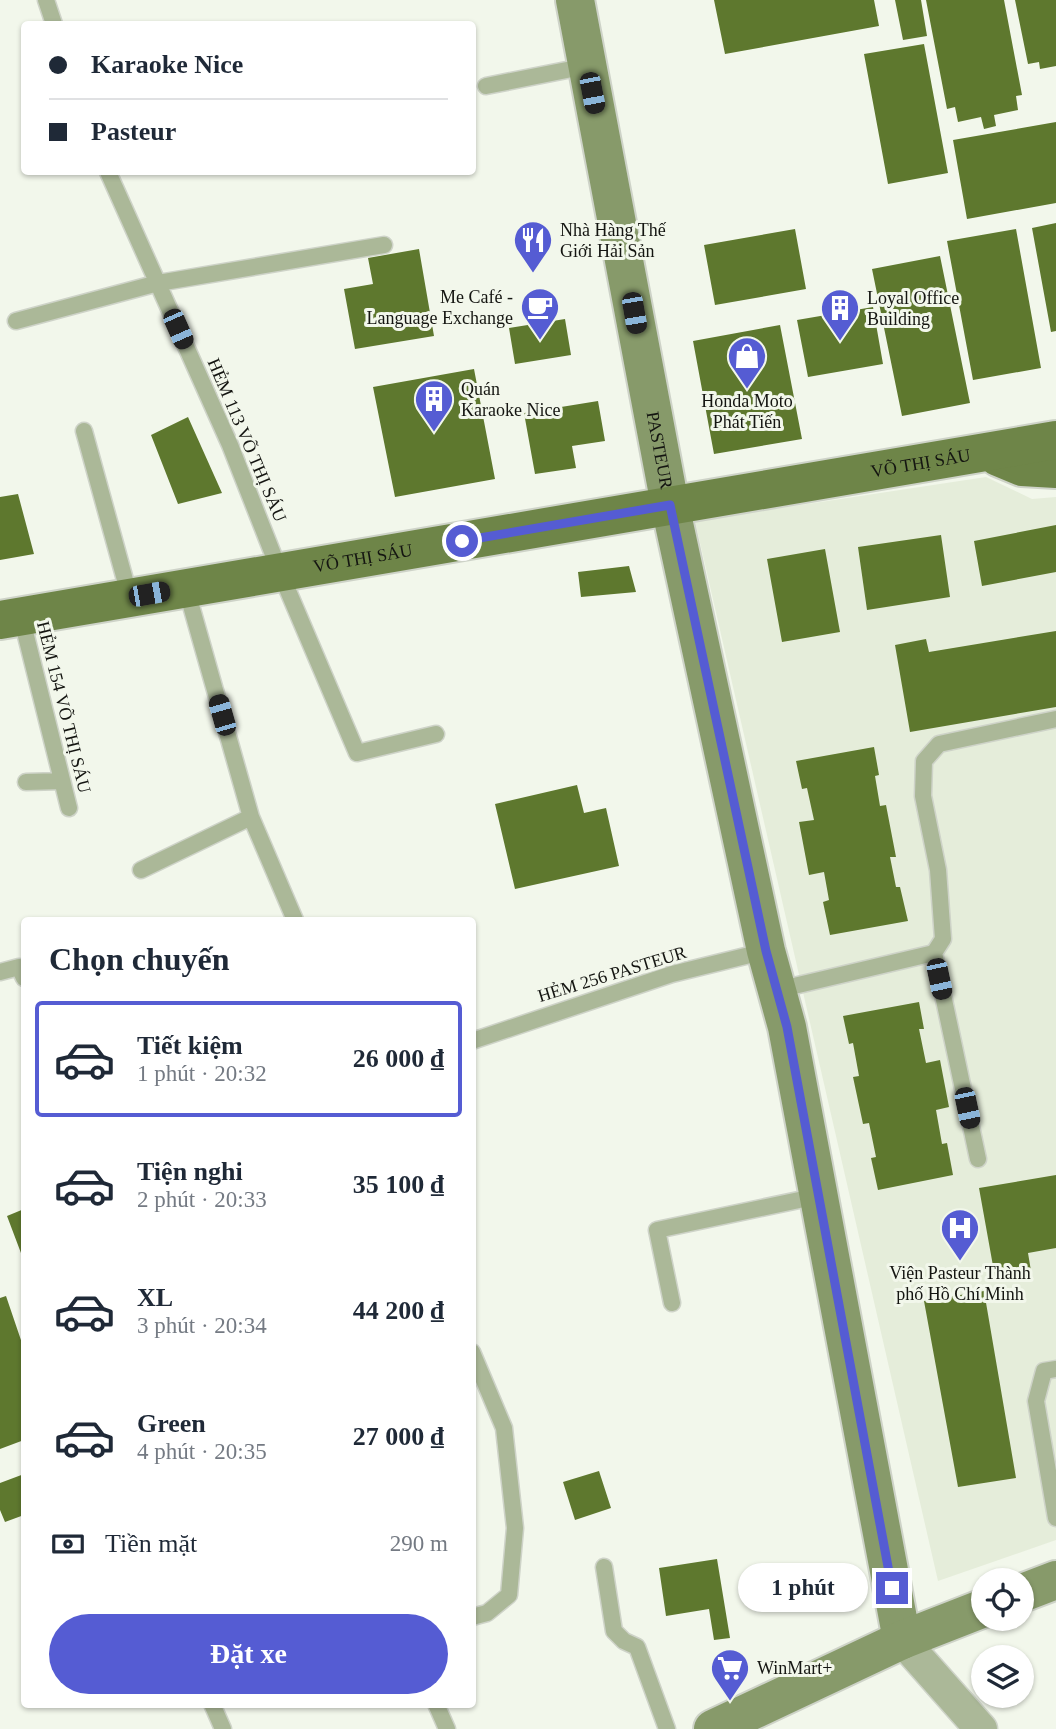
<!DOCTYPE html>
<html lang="vi">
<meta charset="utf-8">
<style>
body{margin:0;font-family:Georgia,serif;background:#f6f6f7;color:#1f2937;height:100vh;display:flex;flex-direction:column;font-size:26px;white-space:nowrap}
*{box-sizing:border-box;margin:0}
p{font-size:23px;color:#747a83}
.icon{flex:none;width:38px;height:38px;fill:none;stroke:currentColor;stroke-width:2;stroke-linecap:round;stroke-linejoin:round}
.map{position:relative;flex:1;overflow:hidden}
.drawer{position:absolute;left:21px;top:917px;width:455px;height:791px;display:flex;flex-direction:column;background:#fff;border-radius:7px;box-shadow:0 2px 5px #0004}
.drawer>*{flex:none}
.banner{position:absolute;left:21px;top:21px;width:455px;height:154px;border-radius:7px;box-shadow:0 2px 5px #0004;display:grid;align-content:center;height:154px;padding:0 28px;background:#fff}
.tools{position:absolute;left:971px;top:1568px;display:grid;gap:14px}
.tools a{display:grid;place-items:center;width:63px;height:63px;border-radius:50%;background:#fff;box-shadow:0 2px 5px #0004;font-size:35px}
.end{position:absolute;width:32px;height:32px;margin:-16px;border:9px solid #555cd3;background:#fff;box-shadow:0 0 0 4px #fff}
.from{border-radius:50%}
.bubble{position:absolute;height:49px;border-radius:24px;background:#fff;box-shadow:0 2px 5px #0004;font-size:23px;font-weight:600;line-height:49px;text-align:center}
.car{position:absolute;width:21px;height:42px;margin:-21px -10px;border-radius:9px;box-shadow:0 0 5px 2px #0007;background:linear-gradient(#222 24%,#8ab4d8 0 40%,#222 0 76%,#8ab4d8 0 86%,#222 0)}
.banner b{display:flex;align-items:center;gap:24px;height:66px;font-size:26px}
.banner b+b{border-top:2px solid #e0e1e3}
.banner i{width:18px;height:18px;background:#1f2937}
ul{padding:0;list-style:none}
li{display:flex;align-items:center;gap:21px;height:116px;margin:0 14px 10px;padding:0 14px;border:4px solid transparent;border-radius:7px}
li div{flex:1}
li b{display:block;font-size:26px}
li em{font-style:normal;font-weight:600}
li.on{border-color:#555cd3}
li>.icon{width:63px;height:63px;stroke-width:1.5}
h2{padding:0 28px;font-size:32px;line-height:84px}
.pay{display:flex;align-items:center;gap:18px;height:77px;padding:0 28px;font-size:26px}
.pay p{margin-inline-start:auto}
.action{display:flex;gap:14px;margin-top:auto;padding:14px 28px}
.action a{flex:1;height:80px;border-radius:42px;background:#555cd3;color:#fff;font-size:28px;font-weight:600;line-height:80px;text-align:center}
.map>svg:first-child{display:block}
.built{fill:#e5edda}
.building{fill:#5e782e}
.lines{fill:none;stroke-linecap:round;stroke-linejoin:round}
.lane-casing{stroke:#ced3c8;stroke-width:19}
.street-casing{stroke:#ced3c8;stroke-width:35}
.secondary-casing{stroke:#ced3c8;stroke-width:42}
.primary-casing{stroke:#ced3c8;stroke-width:42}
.lane{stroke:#abb898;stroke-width:16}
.street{stroke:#abb898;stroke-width:32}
.secondary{stroke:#879a6a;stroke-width:38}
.primary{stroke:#6e8548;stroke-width:38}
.route{stroke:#555cd3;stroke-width:9}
.labels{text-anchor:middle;stroke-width:6;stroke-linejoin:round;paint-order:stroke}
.poi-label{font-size:18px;fill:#141511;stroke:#f2f7eb;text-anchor:start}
.street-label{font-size:18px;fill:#141511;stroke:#f2f7eb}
</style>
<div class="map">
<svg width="1056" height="1729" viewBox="0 0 1056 1729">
<rect width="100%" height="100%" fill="#f2f7eb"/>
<path class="built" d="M986 477 1032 499 1056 497V1540L938 1581 695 521Z"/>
<path class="building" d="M714 0H874L879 26 725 54Z
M895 0H921L927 36 903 40Z
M926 0H1004L1022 95 1016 96 1018 110 994 115 996 126 984 129 981 117 958 122 955 107 947 109Z
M1015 0H1056V66L1040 69 1039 62 1028 64Z
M924 44 948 173 888 184 864 54Z
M1056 122V203L967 219 953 140Z
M1056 223V331L1051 332 1032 228Z
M795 229 806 289 715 305 704 245Z
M1016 229 1041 368 973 380 947 241Z
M419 249 434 336 355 349 344 289 373 284 368 258Z
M940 256 970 403 902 416 872 269Z
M873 307 883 364 808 377 797 320Z
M565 319 571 355 515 364 509 328Z
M780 325 802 439 714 454 693 341Z
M474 369 495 479 395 497 373 387Z
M598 401 605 441 572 446 576 468 535 474 524 413Z
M188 417 222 493 178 504 151 435Z
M18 494 34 554 0 560V497Z
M1056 525V572L982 586 974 541Z
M941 535 950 597 867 610 858 547Z
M825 549 840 632 782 642 767 559Z
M629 566 636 592 581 597 578 572Z
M1056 631V707L910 732 895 645 926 639 929 652Z
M874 747 879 775 875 776 880 806 886 805 896 857H890L896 887H900L908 921 830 935 823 902 829 900 824 872 809 875 799 822 814 820 807 788 802 789 796 761Z
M577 785 584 813 606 808 619 866 515 889 495 804Z
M919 1002 924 1029H919L926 1063 940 1060 949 1107 936 1110 942 1144 947 1143 953 1175 878 1190 871 1158 876 1157 869 1123 863 1124 853 1077 859 1076 853 1043 849 1044 843 1016Z
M1056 1175V1248L1028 1253 1031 1271 995 1277 979 1188Z
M24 1209V1261L7 1216Z
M984 1291 1016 1478 958 1487 924 1301Z
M6 1296 24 1349V1440L0 1449V1298Z
M599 1471 611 1508 575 1520 563 1482Z
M24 1474V1515L5 1522 0 1510V1483Z
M717 1559 730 1638 714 1640 709 1609 666 1616 659 1568Z"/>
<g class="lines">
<g class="lane-casing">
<path id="lane" d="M46 0 54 24
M486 86 587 66
M108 172 230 445 280 572 357 753 436 734
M16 321 158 283 384 245
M84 431 130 598
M186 588 251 817 295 920
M21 616 69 808
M26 782 62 781
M141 870 251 817
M934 953 978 1159
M0 972 19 967 24 978
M777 990 934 953 943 939 938 870 923 796 924 761 939 744 1056 719
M472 1041 672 974 766 951
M672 1303 657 1230 818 1196
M472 1352 504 1428 515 1528 509 1595 487 1613 472 1617
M1056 1369 1044 1371 1036 1401 1056 1518
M604 1567 614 1631 624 1641 637 1647 667 1729
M212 1704 223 1729
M436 1704 447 1729"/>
</g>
<g class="street-casing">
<path id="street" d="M902 1640 981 1729"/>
</g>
<g class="secondary-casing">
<g id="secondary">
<path id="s1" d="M575 0 670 505 766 951 787 1027 902 1640"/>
<path d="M1022 1593 1056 1580"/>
<path d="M713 1729 902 1640 984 1608"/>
</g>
</g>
<g class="primary-casing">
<g id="primary">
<path d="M998 457 1022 467 1056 469"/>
<path id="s2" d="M0 620 1056 440"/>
</g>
</g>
<use href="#lane" class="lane"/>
<use href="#street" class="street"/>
<use href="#secondary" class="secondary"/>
<use href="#primary" class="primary"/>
</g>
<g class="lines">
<path class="route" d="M462 541 670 505 766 951 787 1027 892 1588"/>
</g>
<defs>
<g id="restaurant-pin" transform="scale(2.0125)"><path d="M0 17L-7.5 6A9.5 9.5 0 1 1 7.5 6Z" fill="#555cd3" stroke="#f2f7eb"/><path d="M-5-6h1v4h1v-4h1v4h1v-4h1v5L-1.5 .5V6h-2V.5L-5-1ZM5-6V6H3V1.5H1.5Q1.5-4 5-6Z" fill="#fff"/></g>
<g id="cafe-pin" transform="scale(2.0125)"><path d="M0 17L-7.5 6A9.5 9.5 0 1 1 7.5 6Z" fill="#555cd3" stroke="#f2f7eb"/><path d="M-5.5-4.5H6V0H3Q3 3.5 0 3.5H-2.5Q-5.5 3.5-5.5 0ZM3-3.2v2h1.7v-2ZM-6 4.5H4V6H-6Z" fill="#fff"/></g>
<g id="building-pin" transform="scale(2.0125)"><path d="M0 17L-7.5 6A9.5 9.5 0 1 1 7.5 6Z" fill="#555cd3" stroke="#f2f7eb"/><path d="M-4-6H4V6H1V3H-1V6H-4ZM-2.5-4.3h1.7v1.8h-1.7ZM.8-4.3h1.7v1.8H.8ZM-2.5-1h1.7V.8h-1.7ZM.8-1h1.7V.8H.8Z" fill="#fff"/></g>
<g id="shop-pin" transform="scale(2.0125)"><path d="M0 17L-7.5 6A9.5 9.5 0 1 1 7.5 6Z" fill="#555cd3" stroke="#f2f7eb"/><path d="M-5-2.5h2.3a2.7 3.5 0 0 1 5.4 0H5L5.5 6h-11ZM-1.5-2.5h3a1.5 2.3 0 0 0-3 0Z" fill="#fff"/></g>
<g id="hospital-pin" transform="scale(2.0125)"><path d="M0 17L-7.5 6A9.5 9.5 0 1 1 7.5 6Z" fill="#555cd3" stroke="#f2f7eb"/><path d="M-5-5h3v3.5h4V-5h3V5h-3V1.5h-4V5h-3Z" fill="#fff"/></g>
<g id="supermarket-pin" transform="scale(2.0125)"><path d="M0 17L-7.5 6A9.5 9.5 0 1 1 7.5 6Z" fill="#555cd3" stroke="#f2f7eb"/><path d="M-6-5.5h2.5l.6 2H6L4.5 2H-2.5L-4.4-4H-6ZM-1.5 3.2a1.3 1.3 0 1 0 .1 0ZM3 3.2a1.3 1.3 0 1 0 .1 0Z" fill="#fff"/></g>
</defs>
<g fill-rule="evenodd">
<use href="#restaurant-pin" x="533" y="240"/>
<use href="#cafe-pin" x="540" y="307"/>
<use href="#building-pin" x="840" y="308"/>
<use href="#shop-pin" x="747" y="356"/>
<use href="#building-pin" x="434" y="399"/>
<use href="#hospital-pin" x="960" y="1228"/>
<use href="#supermarket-pin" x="730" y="1668"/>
</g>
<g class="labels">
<g class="poi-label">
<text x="560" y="236">Nhà Hàng Thế<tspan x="560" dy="21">Giới Hải Sản</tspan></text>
<text x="513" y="303" text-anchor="end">Me Café -<tspan x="513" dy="21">Language Exchange</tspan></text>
<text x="867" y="304">Loyal Office<tspan x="867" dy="21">Building</tspan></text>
<text x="461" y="395">Quán<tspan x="461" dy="21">Karaoke Nice</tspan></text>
<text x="747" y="407" text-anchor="middle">Honda Moto<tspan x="747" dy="21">Phát Tiến</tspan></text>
<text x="960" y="1279" text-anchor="middle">Viện Pasteur Thành<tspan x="960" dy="21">phố Hồ Chí Minh</tspan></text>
<text x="757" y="1674">WinMart+</text>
</g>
<g class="street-label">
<text transform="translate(247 440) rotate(67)" y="6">HẺM 113 VÕ THỊ SÁU</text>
<text dy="6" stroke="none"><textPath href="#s1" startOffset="458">PASTEUR</textPath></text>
<text dy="6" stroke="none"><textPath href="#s2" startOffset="934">VÕ THỊ SÁU</textPath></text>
<text dy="6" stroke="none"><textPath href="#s2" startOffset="368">VÕ THỊ SÁU</textPath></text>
<text transform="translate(64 707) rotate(76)" y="6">HẺM 154 VÕ THỊ SÁU</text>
<text transform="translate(612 974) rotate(-17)" y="6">HẺM 256 PASTEUR</text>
</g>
</g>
</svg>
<div class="tools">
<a><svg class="icon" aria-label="locate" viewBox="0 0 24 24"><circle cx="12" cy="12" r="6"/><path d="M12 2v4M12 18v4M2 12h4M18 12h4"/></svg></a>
<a><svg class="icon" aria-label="layers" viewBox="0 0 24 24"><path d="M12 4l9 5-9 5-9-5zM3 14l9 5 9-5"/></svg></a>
</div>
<i class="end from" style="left:462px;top:541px"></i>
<i class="end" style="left:892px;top:1588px"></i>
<div class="bubble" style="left:738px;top:1563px;width:130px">1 phút</div>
<i class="car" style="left:592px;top:93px;rotate:169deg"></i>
<i class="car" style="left:634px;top:313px;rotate:170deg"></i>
<i class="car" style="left:178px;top:329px;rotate:156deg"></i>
<i class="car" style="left:149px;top:594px;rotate:80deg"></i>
<i class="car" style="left:222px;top:715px;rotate:344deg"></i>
<i class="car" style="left:939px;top:979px;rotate:168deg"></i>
<i class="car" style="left:967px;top:1108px;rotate:168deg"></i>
<div class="banner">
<b><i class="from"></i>Karaoke Nice</b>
<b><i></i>Pasteur</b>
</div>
<section class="drawer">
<h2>Chọn chuyến</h2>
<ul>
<li class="on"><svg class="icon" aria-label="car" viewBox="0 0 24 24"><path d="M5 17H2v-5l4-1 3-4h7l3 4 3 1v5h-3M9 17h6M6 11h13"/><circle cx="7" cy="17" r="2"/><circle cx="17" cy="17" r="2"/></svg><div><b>Tiết kiệm</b><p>1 phút · 20:32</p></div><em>26 000 ₫</em></li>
<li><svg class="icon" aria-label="car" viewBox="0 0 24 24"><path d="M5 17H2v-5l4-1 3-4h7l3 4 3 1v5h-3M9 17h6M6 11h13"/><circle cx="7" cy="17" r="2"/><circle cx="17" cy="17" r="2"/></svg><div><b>Tiện nghi</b><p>2 phút · 20:33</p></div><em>35 100 ₫</em></li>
<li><svg class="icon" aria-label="car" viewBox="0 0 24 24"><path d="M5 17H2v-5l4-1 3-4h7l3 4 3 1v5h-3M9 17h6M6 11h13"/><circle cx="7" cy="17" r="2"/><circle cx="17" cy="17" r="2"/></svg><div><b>XL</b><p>3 phút · 20:34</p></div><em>44 200 ₫</em></li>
<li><svg class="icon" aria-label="car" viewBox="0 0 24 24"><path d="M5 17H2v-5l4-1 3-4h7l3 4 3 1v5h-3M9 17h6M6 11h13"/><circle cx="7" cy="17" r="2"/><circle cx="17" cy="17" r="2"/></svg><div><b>Green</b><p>4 phút · 20:35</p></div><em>27 000 ₫</em></li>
</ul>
<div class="pay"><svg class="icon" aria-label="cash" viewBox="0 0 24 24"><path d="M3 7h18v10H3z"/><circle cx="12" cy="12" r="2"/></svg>Tiền mặt<p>290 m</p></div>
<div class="action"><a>Đặt xe</a></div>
</section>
</div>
